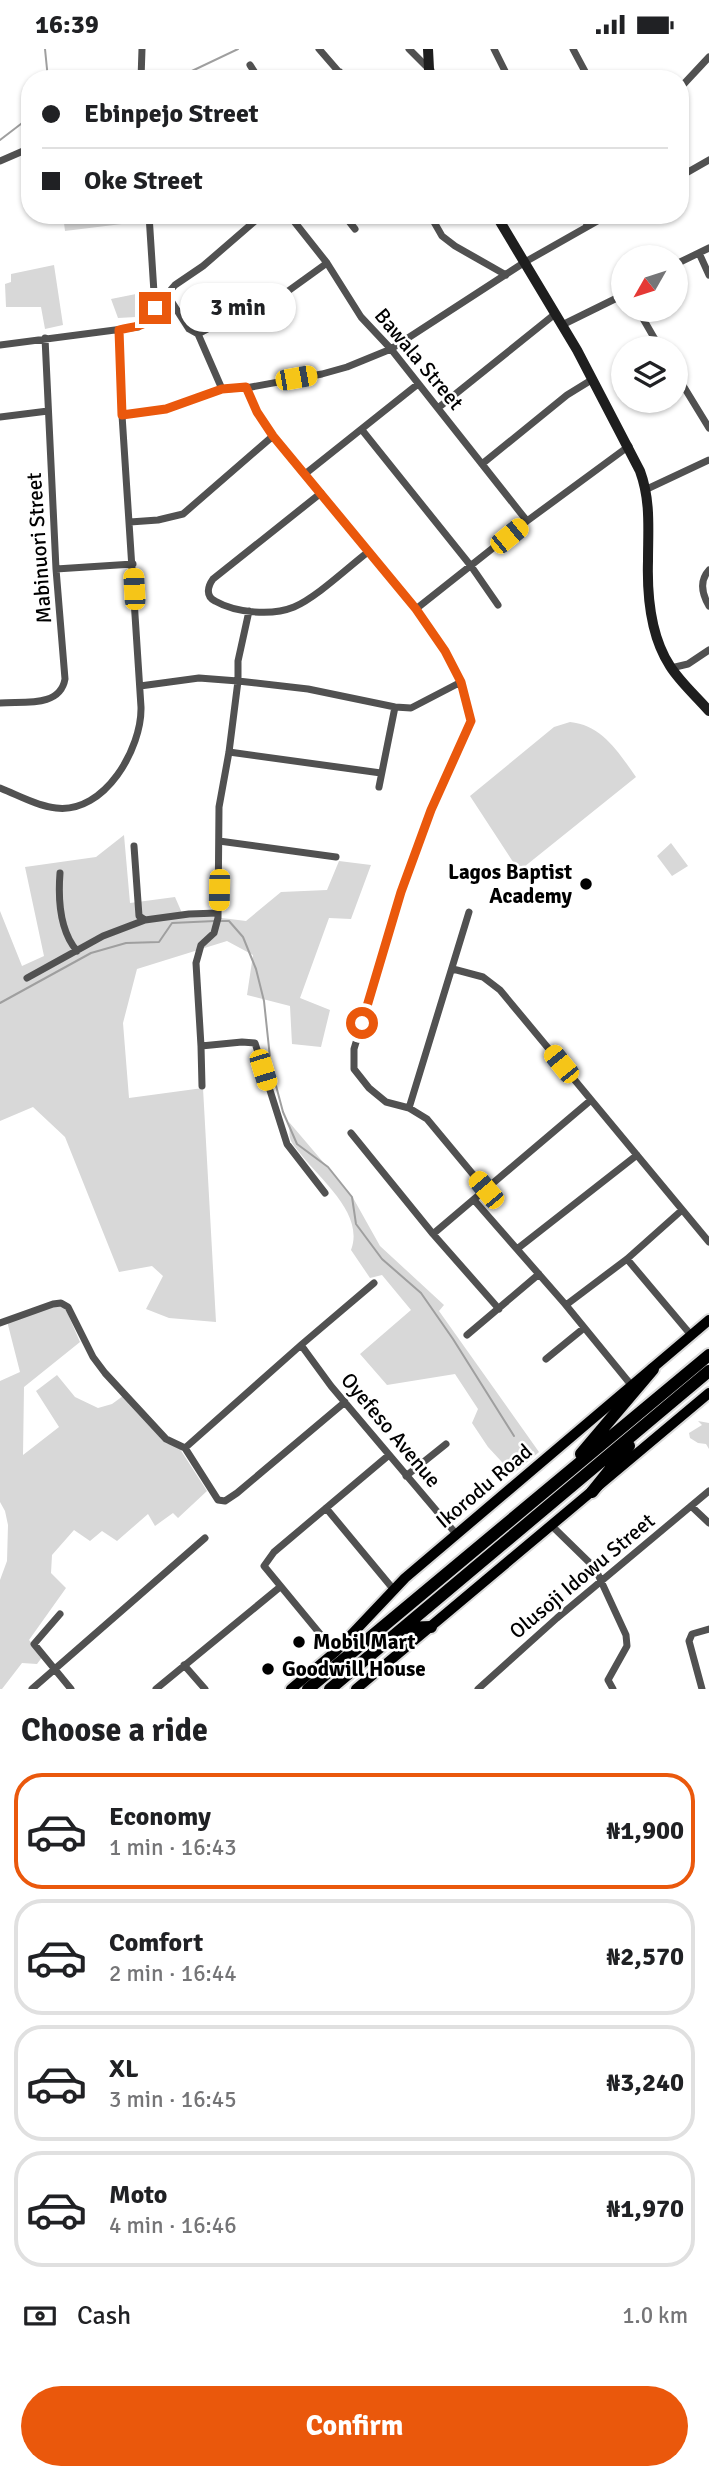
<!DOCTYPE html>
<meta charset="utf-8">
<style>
body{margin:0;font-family:Signika,sans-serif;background:#f2f2f2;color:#202124;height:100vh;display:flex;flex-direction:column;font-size:26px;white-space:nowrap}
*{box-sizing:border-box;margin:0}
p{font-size:23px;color:#757577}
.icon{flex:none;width:38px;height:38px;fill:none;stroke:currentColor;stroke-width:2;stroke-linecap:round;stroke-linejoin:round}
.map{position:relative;height:1640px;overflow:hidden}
.side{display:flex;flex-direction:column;background:#fff;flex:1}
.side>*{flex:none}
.banner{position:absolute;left:21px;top:21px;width:668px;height:154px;border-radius:28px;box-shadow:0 2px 5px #0004;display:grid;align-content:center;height:154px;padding:0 21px;background:#fff}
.needle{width:46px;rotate:231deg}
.controls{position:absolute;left:611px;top:196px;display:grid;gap:14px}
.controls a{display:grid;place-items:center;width:77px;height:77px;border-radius:50%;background:#fff;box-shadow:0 2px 5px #0004;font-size:35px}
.end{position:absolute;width:32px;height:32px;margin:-16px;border:9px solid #ea580c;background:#fff;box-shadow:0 0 0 4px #fff}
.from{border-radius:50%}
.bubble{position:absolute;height:49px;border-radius:24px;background:#fff;box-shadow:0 2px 5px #0004;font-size:23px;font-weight:700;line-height:49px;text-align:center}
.car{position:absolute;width:21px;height:42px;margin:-21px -10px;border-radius:9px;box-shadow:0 0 5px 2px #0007;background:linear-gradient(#f5c518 24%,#345 0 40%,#f5c518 0 76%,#345 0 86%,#f5c518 0)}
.banner b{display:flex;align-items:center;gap:24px;height:66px;font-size:26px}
.banner b+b{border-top:2px solid #e0e0e0}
.banner i{width:18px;height:18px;background:#202124}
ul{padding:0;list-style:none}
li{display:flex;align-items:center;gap:21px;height:116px;margin:0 14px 10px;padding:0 7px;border:4px solid #e0e0e0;border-radius:28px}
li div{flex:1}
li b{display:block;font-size:26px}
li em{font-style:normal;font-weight:700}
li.on{border-color:#ea580c}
li>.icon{width:63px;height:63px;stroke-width:1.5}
h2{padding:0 21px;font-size:32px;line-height:84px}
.pay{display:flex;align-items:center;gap:18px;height:77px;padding:0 21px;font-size:26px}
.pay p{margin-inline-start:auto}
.action{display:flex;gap:14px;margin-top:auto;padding:14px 21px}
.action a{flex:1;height:80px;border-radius:42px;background:#ea580c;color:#fff;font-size:28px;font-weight:700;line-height:80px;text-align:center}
.status{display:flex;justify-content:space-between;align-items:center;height:49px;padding:0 35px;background:#fff;direction:ltr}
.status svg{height:19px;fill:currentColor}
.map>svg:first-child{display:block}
.green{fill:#d8d8d8}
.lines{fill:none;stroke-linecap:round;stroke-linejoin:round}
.stream{stroke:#9f9f9f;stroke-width:2}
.primary-casing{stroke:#dbdbdb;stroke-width:14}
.highway-casing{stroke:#dbdbdb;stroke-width:16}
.street{stroke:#515151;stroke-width:7}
.secondary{stroke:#1e1e1e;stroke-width:10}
.primary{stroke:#000;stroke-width:10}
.highway{stroke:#000;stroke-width:12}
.route{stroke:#ea580c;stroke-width:9}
.poi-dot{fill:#000;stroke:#fff;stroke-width:2.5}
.labels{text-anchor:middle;stroke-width:5;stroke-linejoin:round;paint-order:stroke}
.street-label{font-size:21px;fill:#000;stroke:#fff}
.poi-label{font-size:21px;font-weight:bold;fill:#000;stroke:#fff;text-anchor:start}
</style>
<div class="status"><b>16:39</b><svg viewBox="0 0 49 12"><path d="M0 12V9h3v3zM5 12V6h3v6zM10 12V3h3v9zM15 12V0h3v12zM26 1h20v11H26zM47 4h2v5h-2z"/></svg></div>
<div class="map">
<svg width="709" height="1640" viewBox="0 0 709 1640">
<rect width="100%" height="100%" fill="#fff"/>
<path class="green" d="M63 166H130V174L65 182Z
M54 216 63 276 45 280 41 258H6L5 235 11 233V225Z
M141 244 136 268 118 269 111 250Z
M570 673C602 676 619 704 636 728L519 822 470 747 554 678Z
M124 786 130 854 175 848 182 864 246 872 281 843 327 841 339 812 371 816 351 870 329 869 300 949 330 961 321 998 292 995 290 957 247 946 253 906 227 892 137 920 123 974 129 1049 203 1039 216 1273 169 1269 146 1260 163 1227 152 1217 119 1223 65 1088 33 1058 0 1072V862L22 917 44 907 25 818 96 808Z
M671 794 688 817 672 827 657 807Z
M289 1073 352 1147 380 1197 444 1256 439 1262 539 1403 513 1425 488 1398 472 1374 478 1360 455 1325 387 1336 360 1305 411 1261 382 1226 370 1229 351 1201C365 1164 319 1130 299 1103 296 1099 291 1094 290 1089 289 1085 290 1078 289 1073Z
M63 1254 80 1293 24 1338 23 1406 59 1378 36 1342 57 1326 75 1348 98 1359 112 1355 123 1347 165 1394 178 1397 207 1442 178 1469 173 1464 155 1477 148 1465 117 1492 102 1482 90 1492 74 1481 52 1506 51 1524 66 1539 29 1591 43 1607 37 1615 22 1614 2 1640H0V1531L7 1512 8 1476 5 1462 0 1453V1332L20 1323 7 1272Z
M698 1372 709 1374V1400L706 1395 698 1394 690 1389 689 1384 702 1376Z"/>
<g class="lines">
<path class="stream" d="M45 0 48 30
M175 30 238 0
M0 91 30 68
M221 872H229L243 888 256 920 264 952 271 1018 283 1063 297 1095 328 1118 352 1148 356 1175 382 1210 421 1244 453 1290 514 1387
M0 954 91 904 126 894 159 893 172 874 215 872"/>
<g class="primary-casing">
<path id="primary" d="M291 1640 335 1603 405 1529 709 1271
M356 1640 709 1344"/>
</g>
<g class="highway-casing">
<path id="highway" d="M581 1405 653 1320
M592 1443 629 1397
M403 1579 431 1578
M308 1640 709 1306
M330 1640 709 1322"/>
</g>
<path class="street" d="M319 0 345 30
M409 0 429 20
M494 0 509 30
M573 0 589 30
M250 16 259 30
M208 25 210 30
M141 30 142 0
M330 30 340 23
M681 38 709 8
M0 112 30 99
M681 127 709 111
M149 166 155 259
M289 166 327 214 361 268 391 300 527 472
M344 166 355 180
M430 166 442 187 455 197 506 226
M582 166 588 177
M699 204 709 226
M676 215 709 199
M166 244 189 280 198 285 222 340
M638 261 660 299
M562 276 623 246
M198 285 219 274 253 264 284 245 327 214
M0 296 138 278 151 269 155 259 175 236 203 217 262 166
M676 325 709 379
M246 339 257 363 273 387 416 560 445 602 461 633 471 672 431 761 401 843 354 1000V1020L369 1039 386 1053 409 1059 427 1070 486 1141
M438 359 555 265
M122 366 166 360 222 340 246 339 322 325 347 318 391 300 525 213 608 166
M0 368 48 362
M362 381 471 517 498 556
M482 415 567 346 593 330
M305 425 418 335
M647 440 709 411
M321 444 213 530C208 537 205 547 215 552 236 564 272 567 294 558 317 548 347 519 368 503
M130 473 158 471 183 465 273 387
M56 520 133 515
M709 521C699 532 702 545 709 557
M416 560 527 472 629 397
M249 562 238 612V632L229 703 219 758 218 869 214 884 201 896 196 914 201 997 242 993 255 994 287 1095 325 1144
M671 619 688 615 709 601
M140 637 199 629 238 632 308 640 395 658 411 659 461 633
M0 654C23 652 60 659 65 630L56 520 45 289
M229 703 381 724
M379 738 395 658
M0 739C18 746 37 757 56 759 105 765 142 699 141 658L122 366 119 281
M219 792 336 808
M134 797 139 867 145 871 189 865 218 864
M60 824C58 850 59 881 77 902
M453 920 483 928 500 941 709 1193
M27 929 103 887 145 871
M201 997 202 1037
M409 1059 469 863
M351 1084 433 1185 499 1260
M474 1151 565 1255 632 1337
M433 1185 591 1051
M517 1200 637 1106
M627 1210 691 1286
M566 1256 627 1210 682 1161
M0 1274 53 1255 61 1254 68 1258 93 1308 105 1324 166 1390 185 1399 218 1451 225 1452 237 1444 345 1353
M467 1286 539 1225
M301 1296 331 1337 457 1486
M546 1310 584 1279
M185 1399 301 1296 374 1234
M406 1427 446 1395
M691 1457 709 1474
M326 1459 394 1541
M552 1477 595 1519 626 1586 627 1597 608 1631 613 1640
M60 1565 34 1595 71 1640
M335 1603 264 1517 274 1503 389 1406
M184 1616 205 1640
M32 1640 205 1489
M156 1640 280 1538
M478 1640 557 1569 709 1442
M702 1640 689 1592 692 1585 709 1580"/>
<path class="secondary" d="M428 0 429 20 432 30
M496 166 577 301 640 422C651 452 648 480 648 512 647 546 651 588 670 617 680 633 696 647 709 662"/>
<use href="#primary" class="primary"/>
<use href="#highway" class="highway"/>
</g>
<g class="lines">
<path class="route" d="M155 259C146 280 138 276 119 281L122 366 166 360 222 340 246 338 257 363 273 387 416 560 445 602 461 633 471 672 431 761 401 843 362 974"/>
</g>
<g class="poi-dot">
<circle cx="586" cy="835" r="7"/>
<circle cx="299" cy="1593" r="7"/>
<circle cx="268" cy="1620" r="7"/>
</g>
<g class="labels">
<g class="street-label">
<text transform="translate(419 310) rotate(50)" y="7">Bawala Street</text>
<text transform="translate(39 499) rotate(-94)" y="7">Mabinuori Street</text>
<text transform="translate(391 1381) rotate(50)" y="7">Oyefeso Avenue</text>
<text transform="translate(484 1437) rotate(-40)" y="7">Ikorodu Road</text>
<text transform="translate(582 1527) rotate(-40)" y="7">Olusoji Idowu Street</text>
</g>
<g class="poi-label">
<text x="572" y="830" text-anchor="end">Lagos Baptist<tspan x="572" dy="24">Academy</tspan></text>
<text x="313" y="1600">Mobil Mart</text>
<text x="282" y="1627">Goodwill House</text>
</g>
</g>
</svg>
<div class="controls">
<a><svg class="needle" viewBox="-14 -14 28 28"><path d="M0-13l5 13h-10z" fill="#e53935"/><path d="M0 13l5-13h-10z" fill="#757577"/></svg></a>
<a><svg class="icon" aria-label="layers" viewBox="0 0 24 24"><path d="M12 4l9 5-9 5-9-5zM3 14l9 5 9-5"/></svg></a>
</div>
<i class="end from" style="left:362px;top:974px"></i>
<i class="end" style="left:155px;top:259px"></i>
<div class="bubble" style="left:180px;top:234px;width:116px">3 min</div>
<i class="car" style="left:296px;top:329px;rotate:80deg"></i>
<i class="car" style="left:509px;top:487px;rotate:51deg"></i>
<i class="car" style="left:134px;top:540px;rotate:357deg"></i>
<i class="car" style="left:219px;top:841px;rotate:181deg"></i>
<i class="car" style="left:561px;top:1015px;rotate:321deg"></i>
<i class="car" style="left:263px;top:1021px;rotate:163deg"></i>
<i class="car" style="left:486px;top:1141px;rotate:320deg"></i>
<div class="banner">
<b><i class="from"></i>Ebinpejo Street</b>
<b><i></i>Oke Street</b>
</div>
</div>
<section class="side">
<h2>Choose a ride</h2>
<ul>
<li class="on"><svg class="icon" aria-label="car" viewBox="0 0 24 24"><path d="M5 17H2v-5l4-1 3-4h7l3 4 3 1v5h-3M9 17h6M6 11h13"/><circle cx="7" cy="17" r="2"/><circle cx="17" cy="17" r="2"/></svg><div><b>Economy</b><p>1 min · 16:43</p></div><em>₦1,900</em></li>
<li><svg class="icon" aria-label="car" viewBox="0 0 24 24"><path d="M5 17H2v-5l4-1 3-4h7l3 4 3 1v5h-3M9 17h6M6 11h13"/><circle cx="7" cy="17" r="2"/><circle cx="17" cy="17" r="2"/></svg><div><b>Comfort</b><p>2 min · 16:44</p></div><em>₦2,570</em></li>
<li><svg class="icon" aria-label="car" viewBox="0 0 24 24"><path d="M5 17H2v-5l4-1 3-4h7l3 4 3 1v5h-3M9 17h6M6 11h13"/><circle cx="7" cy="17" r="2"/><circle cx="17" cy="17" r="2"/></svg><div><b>XL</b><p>3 min · 16:45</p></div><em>₦3,240</em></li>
<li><svg class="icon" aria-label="car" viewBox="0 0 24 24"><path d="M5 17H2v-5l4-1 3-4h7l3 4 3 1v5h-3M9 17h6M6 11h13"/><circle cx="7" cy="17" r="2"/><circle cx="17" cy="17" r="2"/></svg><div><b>Moto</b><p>4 min · 16:46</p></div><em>₦1,970</em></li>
</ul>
<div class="pay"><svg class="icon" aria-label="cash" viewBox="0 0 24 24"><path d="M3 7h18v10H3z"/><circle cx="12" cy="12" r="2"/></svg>Cash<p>1.0 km</p></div>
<div class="action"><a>Confirm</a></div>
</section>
